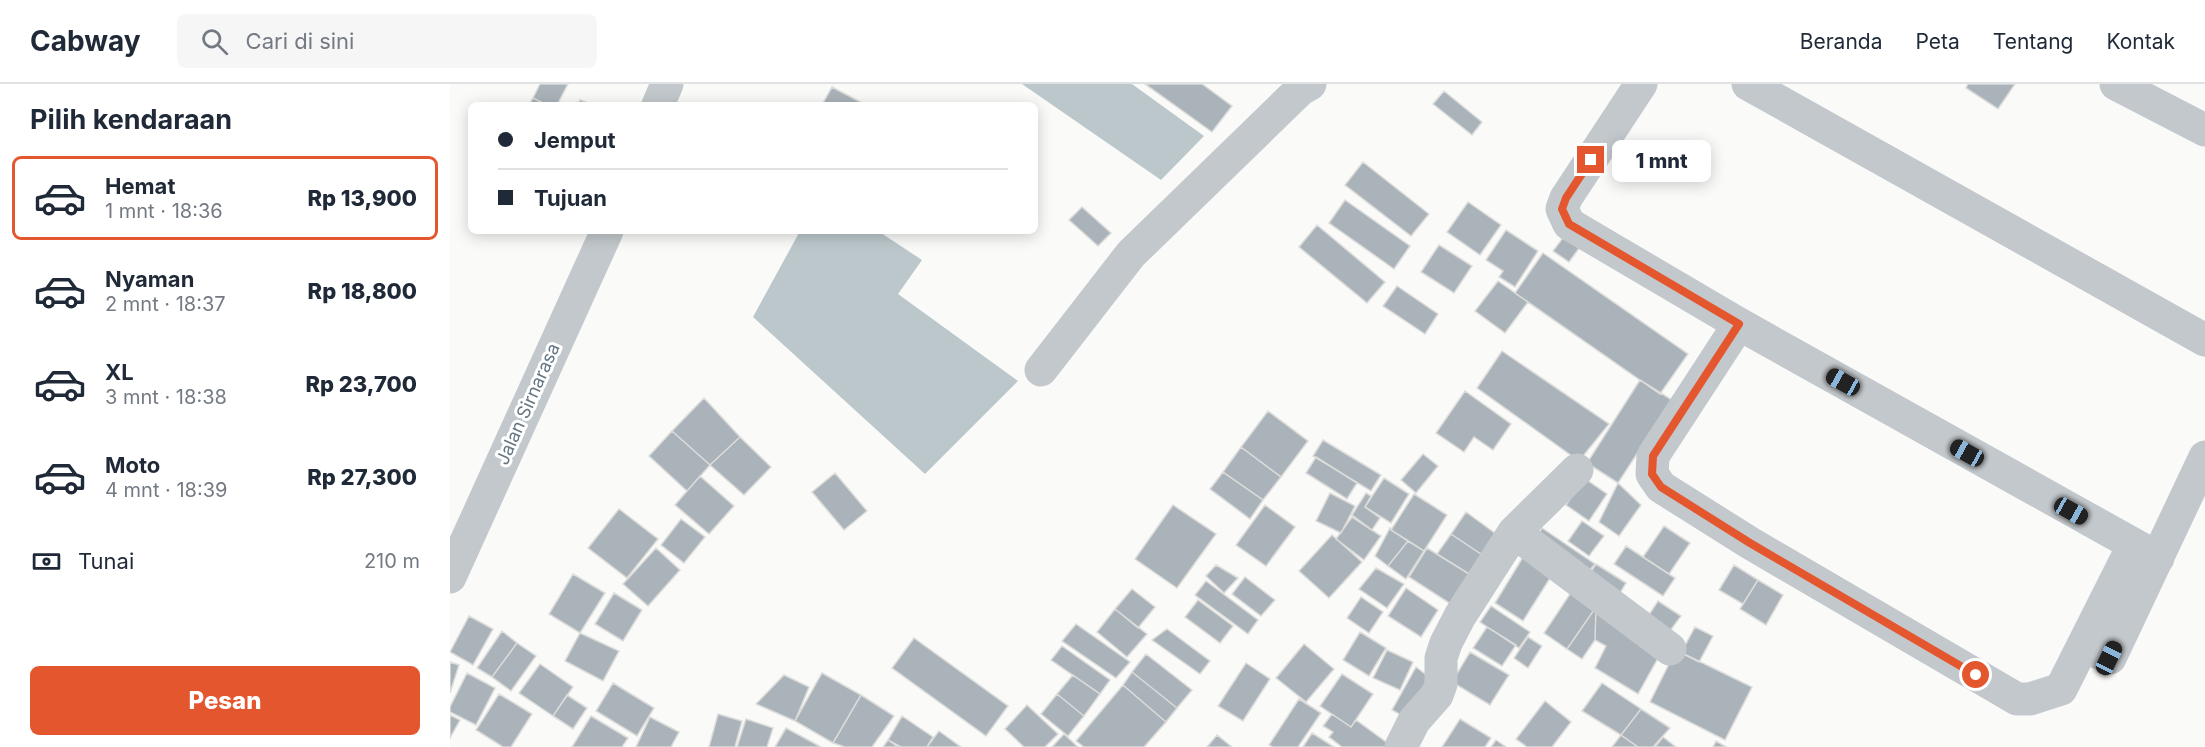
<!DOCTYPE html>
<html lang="id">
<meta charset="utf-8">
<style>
body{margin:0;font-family:Inter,sans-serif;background:#f6f6f7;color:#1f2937;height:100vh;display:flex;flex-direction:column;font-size:22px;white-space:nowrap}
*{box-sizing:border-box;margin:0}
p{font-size:20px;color:#747a83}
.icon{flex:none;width:33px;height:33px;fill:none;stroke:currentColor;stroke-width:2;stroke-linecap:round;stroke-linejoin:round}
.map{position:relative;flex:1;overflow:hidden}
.details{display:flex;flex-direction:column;background:#fff;width:450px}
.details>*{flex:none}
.guide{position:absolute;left:18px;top:18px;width:570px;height:132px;border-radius:9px;box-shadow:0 3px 15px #0003;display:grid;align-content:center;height:132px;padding:0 30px;background:#fff}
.end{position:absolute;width:27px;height:27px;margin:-14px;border:8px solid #e4572e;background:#fff;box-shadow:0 0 0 3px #fff}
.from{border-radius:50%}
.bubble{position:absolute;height:42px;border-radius:9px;background:#fff;box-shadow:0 3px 15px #0003;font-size:20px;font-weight:800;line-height:42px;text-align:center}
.car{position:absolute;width:18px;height:36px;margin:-18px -9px;border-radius:8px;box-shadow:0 0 4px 2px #0007;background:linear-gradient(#222 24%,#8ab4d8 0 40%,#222 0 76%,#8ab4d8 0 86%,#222 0)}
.guide b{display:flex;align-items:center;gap:21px;height:57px;font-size:22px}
.guide b+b{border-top:2px solid #e0e1e3}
.guide i{width:15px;height:15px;background:#1f2937}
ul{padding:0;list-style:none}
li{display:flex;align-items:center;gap:18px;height:84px;margin:0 12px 9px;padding:0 18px;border:3px solid transparent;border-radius:9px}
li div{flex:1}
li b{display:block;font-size:22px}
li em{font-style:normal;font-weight:800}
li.selected{border-color:#e4572e}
li>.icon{width:54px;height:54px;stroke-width:1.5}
h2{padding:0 30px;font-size:27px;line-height:72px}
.pay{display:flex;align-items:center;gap:15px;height:66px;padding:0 30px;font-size:22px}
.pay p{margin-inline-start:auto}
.button{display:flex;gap:12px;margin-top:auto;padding:12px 30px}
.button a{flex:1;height:69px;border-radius:9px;background:#e4572e;color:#fff;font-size:24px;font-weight:800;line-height:69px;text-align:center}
header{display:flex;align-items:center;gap:36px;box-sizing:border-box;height:84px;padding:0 30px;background:#fff;border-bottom:2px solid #e0e1e3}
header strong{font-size:28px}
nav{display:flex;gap:33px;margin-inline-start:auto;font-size:21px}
.search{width:420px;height:54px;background:#f6f6f7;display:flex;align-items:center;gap:15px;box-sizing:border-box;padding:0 21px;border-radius:9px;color:#747a83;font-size:22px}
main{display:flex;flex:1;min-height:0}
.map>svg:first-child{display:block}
.water{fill:#bbc7cb}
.building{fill:#aab3b9;stroke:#dcdcda;stroke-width:1.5}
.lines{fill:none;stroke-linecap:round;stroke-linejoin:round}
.minor{stroke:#c3c8cc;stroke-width:33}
.route{stroke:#e4572e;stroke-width:8}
.labels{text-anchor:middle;stroke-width:6;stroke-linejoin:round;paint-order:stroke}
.street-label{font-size:18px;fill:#657683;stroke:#fff}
</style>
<header>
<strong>Cabway</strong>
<div class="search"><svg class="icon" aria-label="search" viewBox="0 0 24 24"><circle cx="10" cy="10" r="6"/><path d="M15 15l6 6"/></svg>Cari di sini</div>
<nav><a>Beranda</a><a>Peta</a><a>Tentang</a><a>Kontak</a></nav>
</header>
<main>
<section class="details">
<h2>Pilih kendaraan</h2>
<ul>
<li class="selected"><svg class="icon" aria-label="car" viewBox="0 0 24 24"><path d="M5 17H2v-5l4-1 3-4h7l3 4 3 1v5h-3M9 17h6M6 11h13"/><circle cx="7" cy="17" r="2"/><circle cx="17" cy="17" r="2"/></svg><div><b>Hemat</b><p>1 mnt · 18:36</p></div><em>Rp 13,900</em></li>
<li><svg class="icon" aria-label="car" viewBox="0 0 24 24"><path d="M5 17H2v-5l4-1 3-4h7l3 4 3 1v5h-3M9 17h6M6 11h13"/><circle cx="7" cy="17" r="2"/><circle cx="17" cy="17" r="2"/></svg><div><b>Nyaman</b><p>2 mnt · 18:37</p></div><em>Rp 18,800</em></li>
<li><svg class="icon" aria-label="car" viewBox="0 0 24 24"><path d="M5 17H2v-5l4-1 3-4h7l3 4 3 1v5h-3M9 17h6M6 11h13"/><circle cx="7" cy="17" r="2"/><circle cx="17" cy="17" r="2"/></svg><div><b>XL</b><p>3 mnt · 18:38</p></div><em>Rp 23,700</em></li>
<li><svg class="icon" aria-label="car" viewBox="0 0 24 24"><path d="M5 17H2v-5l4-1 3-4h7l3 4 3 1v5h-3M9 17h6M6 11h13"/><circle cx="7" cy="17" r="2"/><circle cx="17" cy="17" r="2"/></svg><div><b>Moto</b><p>4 mnt · 18:39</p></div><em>Rp 27,300</em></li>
</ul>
<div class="pay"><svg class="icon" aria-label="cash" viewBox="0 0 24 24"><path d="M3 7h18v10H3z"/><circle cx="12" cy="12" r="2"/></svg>Tunai<p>210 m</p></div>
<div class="button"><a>Pesan</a></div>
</section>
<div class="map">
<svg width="1755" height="663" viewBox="0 0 1755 663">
<rect width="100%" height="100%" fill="#fafaf8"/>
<path class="water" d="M572 0H682L754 52 711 96Z
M350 147H428L472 176 448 210 568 297 475 390 303 233Z"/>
<path class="building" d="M90 0H118L107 21H97L83 14Z
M695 0H752L782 22 762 48Z
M1518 0H1565L1548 25 1516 4Z
M382 3 416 21H372Z
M994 7 1032 38 1022 51 983 20Z
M83 14 97 21H79Z
M130 16 144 21H128Z
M913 78 979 130 961 152 895 101Z
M895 116 960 162 944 185 879 139Z
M1018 118 1051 141 1030 171 997 148Z
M632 123 661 149 648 162 619 136Z
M867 141 935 198 917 219 849 163Z
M1056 146 1088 167 1065 203 1049 193 1053 187 1036 176Z
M1115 151 1130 163 1119 178 1103 167Z
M989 161 1022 182 1004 209 971 188Z
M1093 169 1238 270 1210 310 1065 209Z
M1048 197 1078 218 1055 249 1025 227Z
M947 202 988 230 975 250 933 222Z
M1052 267 1159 340 1129 377 1027 304Z
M1190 296 1222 316 1168 399 1137 379Z
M1015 307 1061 340 1043 366 1024 353 1014 368 986 349Z
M254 314 290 353 260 381 222 347Z
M818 327 858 357 831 393 791 363Z
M222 347 260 381 237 407 199 372Z
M290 353 321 383 294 411 260 381Z
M873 356 931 391 921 407 863 372Z
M791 363 831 393 813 416 773 388Z
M973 370 988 382 966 409 951 396Z
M866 373 907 399 897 415 856 389Z
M773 388 813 416 800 435 760 405Z
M385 389 417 427 394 446 362 408Z
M250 392 284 422 259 450 225 421Z
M934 394 959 410 941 439 915 423Z
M1134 394 1157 410 1139 437 1116 421Z
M1168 399 1191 421 1169 452 1149 438Z
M880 409 905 422 891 449 866 437Z
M916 409 921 412 915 423 930 434 922 446 902 431Z
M964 410 997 431 974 467 941 446Z
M723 421 766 450 727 504 685 475Z
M815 421 845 443 816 482 786 461Z
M169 425 208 455 177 494 138 464Z
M1016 428 1053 455 1040 476 1001 450Z
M902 433 931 452 914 476 886 455Z
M231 435 255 453 234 479 211 461Z
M1132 437 1154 452 1139 472 1118 457Z
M1214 442 1240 459 1219 490 1193 473Z
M940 444 941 446 958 457 938 482 925 472Z
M1092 444 1145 480 1132 495 1083 458Z
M1001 450 1044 479 1032 498 987 470Z
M882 451 912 478 879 514 849 487Z
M958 457 974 467 956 495 938 482Z
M1176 462 1225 494 1213 512 1164 480Z
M206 464 230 486 198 522 173 500Z
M977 464 1032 498 1013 528 959 493Z
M1073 473 1102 491 1073 537 1045 519Z
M1146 480 1176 499 1164 519 1134 498Z
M766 481 788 494 774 509 756 492Z
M1284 481 1308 496 1293 520 1269 506Z
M926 484 954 500 937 524 909 505Z
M123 490 155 509 130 549 99 530Z
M795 493 825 516 811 532 782 510Z
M1308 496 1333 511 1316 541 1290 525Z
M756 497 808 536 798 550 745 511Z
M956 504 988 526 971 553 938 532Z
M682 505 705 523 688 544 665 525Z
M1122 507 1146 523 1117 565 1094 549Z
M164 509 192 526 173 557 145 540Z
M911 513 933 528 919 549 897 534Z
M748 516 783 542 770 559 735 533Z
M1208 517 1231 532 1214 555 1193 540Z
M1041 522 1080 548 1069 564 1030 538Z
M1146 523 1212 567 1188 610 1145 584 1156 562 1145 556Z
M1146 523 1145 556 1132 575 1117 565Z
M665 525 697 550 677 573 647 548Z
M19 532 43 545 23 581 0 568Z
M626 540 680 578 666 594 612 557Z
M1037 543 1066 561 1052 582 1023 564Z
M1245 543 1263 552 1249 578 1231 569Z
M717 545 760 577 750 590 702 556Z
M52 547 67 559 42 593 27 584Z
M910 548 936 564 919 592 893 576Z
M130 549 169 567 153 597 115 577Z
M1078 553 1092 562 1078 584 1064 574Z
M464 554 558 622 536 652 442 584Z
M67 559 86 572 61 607 42 593Z
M854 560 884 585 856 618 826 594Z
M612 562 660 596 650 610 601 576Z
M937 566 963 578 950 606 923 594Z
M1226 566 1302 603 1275 656 1200 618Z
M1020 568 1059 591 1040 621 1002 598Z
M696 570 742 606 727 624 682 588Z
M0 578 9 581 0 609Z
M796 579 820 595 793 637 768 622Z
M90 580 123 603 103 632 69 609Z
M966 583 983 596 960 636 942 626Z
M682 588 727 624 716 638 673 601Z
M17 589 45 604 26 641 0 628V623Z
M372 589 411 611 383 659 345 637Z
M892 590 923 610 901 643 870 622Z
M334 591 359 603 345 637 306 620Z
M623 591 650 610 634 632 607 610Z
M163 599 204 624 187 652 146 627Z
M1152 599 1191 625 1171 651 1132 627Z
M673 601 716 638 694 663H634L626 657Z
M49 610 82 630 61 663H53L26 646Z
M607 610 634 632 618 652 591 630Z
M117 611 137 624 123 645 103 632Z
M411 611 444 632 422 663H395L383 659Z
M849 615 871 629 848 663H823L819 661Z
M1095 617 1121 638 1102 663H1077L1066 655Z
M577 621 608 650 595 663H574L555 645Z
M1191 625 1220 644 1203 663H1188L1171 651Z
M268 630 292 637 285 663H259Z
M882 630 901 643 906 636 943 663H892L879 653 883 648 873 642Z
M0 631 10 636 0 654Z
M141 632 178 654 172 663H122Z
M452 632 483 653 477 663H451L438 656Z
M200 633 229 648 221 663H186Z
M296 635 323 644 317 663H287Z
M1010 635 1041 654 1035 663H992Z
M336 644 371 663H325Z
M489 647 511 663H477Z
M862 649 884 663H853Z
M614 650 628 663H602Z
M767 651 782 663H757Z
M1171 651 1188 663H1162Z
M1213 653 1226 663H1205Z
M438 656 448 663H433Z
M1046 656 1056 663H1041Z
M1266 657 1276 663H1263Z"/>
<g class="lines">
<path class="minor" d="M1191 0 1116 114 1112 125 1119 140 1289 240 1708 474
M1298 0 1755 256
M1666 0 1755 46
M208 21 217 0
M1289 240 1203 372 1202 390 1211 403 1300 459 1567 615H1580L1611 605 1683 462
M591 286 681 170 851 5 860 0
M1064 448 1220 565
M0 493 157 147
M1634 562 1660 574 1755 373
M951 663 964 637 987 611 991 600V574L996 559 1010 532 1064 448 1127 386"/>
</g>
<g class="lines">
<path class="route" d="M1141 76 1116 114 1112 125 1119 140 1289 240 1203 372 1202 390 1211 403 1300 459 1526 591"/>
</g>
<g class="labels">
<g class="street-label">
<text transform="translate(78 320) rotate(-66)" y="6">Jalan Sirnarasa</text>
</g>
</g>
</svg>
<i class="end from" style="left:1526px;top:591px"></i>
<i class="end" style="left:1141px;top:76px"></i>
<div class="bubble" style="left:1162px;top:56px;width:99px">1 mnt</div>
<i class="car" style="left:1393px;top:298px;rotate:299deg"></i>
<i class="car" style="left:1517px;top:369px;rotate:299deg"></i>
<i class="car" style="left:1621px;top:427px;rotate:119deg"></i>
<i class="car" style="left:1659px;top:574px;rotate:26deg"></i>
<div class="guide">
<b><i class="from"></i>Jemput</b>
<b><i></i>Tujuan</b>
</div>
</div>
</main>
